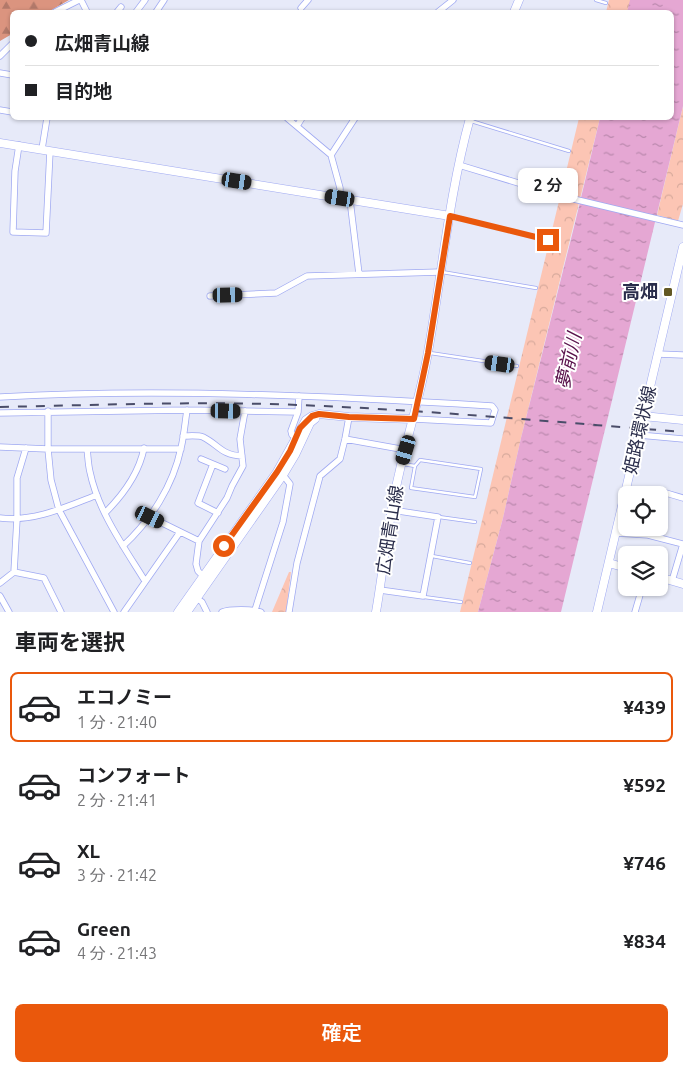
<!DOCTYPE html>
<html lang="ja">
<meta charset="utf-8">
<style>
body{margin:0;font-family:Ubuntu,"Noto Sans JP",sans-serif;background:#f2f2f2;color:#202124;height:100vh;display:flex;flex-direction:column;font-size:19px;white-space:nowrap}
*{box-sizing:border-box;margin:0}
p{font-size:16px;color:#757577}
.icon{flex:none;width:28px;height:28px;fill:none;stroke:currentColor;stroke-width:2;stroke-linecap:round;stroke-linejoin:round}
.map{position:relative;height:612px;overflow:hidden}
.sheet{display:flex;flex-direction:column;background:#fff;flex:1}
.sheet>*{flex:none}
.guide{position:absolute;left:10px;top:10px;width:664px;height:110px;border-radius:8px;box-shadow:0 1px 4px #0004;display:grid;align-content:center;height:110px;padding:0 15px;background:#fff}
.tools{position:absolute;left:618px;top:486px;display:grid;gap:10px}
.tools a{display:grid;place-items:center;width:50px;height:50px;border-radius:8px;background:#fff;box-shadow:0 1px 4px #0004;font-size:25px}
.end{position:absolute;width:22px;height:22px;margin:-11px;border:6px solid #ea580c;background:#fff;box-shadow:0 0 0 2px #fff}
.from{border-radius:50%}
.bubble{position:absolute;height:35px;border-radius:8px;background:#fff;box-shadow:0 1px 4px #0004;font-size:16px;font-weight:600;line-height:35px;text-align:center}
.car{position:absolute;width:15px;height:30px;margin:-15px -8px;border-radius:6px;box-shadow:0 0 4px 1px #0007;background:linear-gradient(#222 24%,#8ab4d8 0 40%,#222 0 76%,#8ab4d8 0 86%,#222 0)}
.guide b{display:flex;align-items:center;gap:18px;height:48px;font-size:19px}
.guide b+b{border-top:1px solid #e0e0e0}
.guide i{width:12px;height:12px;background:#202124}
ul{padding:0;list-style:none}
li{display:flex;align-items:center;gap:15px;height:70px;margin:0 10px 8px;padding:0 5px;border:2px solid transparent;border-radius:8px}
li div{flex:1}
li b{display:block;font-size:19px}
li em{font-style:normal;font-weight:600}
li.active{border-color:#ea580c}
li>.icon{width:45px;height:45px;stroke-width:1.5}
h2{padding:0 15px;font-size:22px;line-height:60px}
.action{display:flex;gap:10px;margin-top:auto;padding:10px 15px}
.action a{flex:1;height:58px;border-radius:8px;background:#ea580c;color:#fff;font-size:20px;font-weight:600;line-height:58px;text-align:center}
.map>svg:first-child{display:block}
.forest{fill:url(#forest-firs)}
.park{fill:url(#park-crowns)}
.water{fill:url(#water-ripples)}
.lines{fill:none;stroke-linecap:round;stroke-linejoin:round}
.lane-casing{stroke:#9fa9f2;stroke-width:4}
.street-casing{stroke:#9fa9f2;stroke-width:7}
.secondary-casing{stroke:#9fa9f2;stroke-width:9}
.lane{stroke:#fff;stroke-width:2.5}
.street{stroke:#fff;stroke-width:5.5}
.secondary{stroke:#fff;stroke-width:8}
.rail{stroke:#4a4d69;stroke-width:2;stroke-dasharray:9 9;stroke-linecap:butt}
.route{stroke:#ea580c;stroke-width:6}
.poi-dot{fill:#625723;stroke:#fff;stroke-width:2}
.labels{text-anchor:middle;stroke-width:4;stroke-linejoin:round;paint-order:stroke}
.poi-label{font-size:18px;font-weight:bold;fill:#2a2d4b;stroke:#fff;text-anchor:end}
.street-label{font-size:18px;fill:#2a2d4b;stroke:#fff}
.water-label{font-size:19px;font-style:italic;fill:#58114a;stroke:#fff}
</style>
<div class="map">
<svg width="683" height="612" viewBox="0 0 683 612">
<defs>
<pattern id="forest-firs" width="22" height="20" patternUnits="userSpaceOnUse" patternTransform="scale(1.25)"><rect width="22" height="20" fill="#db947f"/><path d="M5 1l3.5 6h-7zM16 11l3.5 6h-7z" fill="#b2796a"/></pattern>
<pattern id="park-crowns" width="20" height="18" patternUnits="userSpaceOnUse" patternTransform="scale(1.25)"><rect width="20" height="18" fill="#fcc5b4"/><path d="M2 6a3 3 0 1 1 6 0M12 15a3 3 0 1 1 6 0" fill="none" stroke="#d8aa9c"/></pattern>
<pattern id="water-ripples" width="26" height="14" patternUnits="userSpaceOnUse" patternTransform="scale(1.25)"><rect width="26" height="14" fill="#e5a7d3"/><path d="M2 4q2-2 4 0t4 0M15 11q2-2 4 0t4 0" fill="none" stroke="#ba88ad"/></pattern>
</defs>
<rect width="100%" height="100%" fill="#e7eaf9"/>
<path class="forest" d="M0 0H69L48 12H12V34L0 41Z"/>
<path class="park" d="M609 0H631L627 12H606Z
M683 106V204L678 221 657 215Z
M579 118H600L521 438 503 518 478 612H460Z
M289 572H291L286 612H272Z"/>
<path class="water" d="M630 0H683V106L561 612H478L503 518 521 438 575 223 600 118H671V12H627Z"/>
<g class="lines">
<g class="lane-casing">
<path id="lane" d="M596 0 606 3
M471 121 569 151
M452 216 548 240
M442 272 536 288
M430 353 517 366
M420 460 481 469 475 497 411 488 415 466Z
M403 464 415 466
M439 517 475 522
M432 556 470 563
M424 597 461 602"/>
</g>
<g class="street-casing">
<path id="street" d="M81 0 87 12
M301 8 308 0
M55 12 79 0
M117 12 121 7
M136 12 145 0
M156 12 164 0
M438 12 453 0
M0 56 12 44
M0 73 12 75
M0 110 12 112
M287 118 331 155 340 188V198
M297 126 302 118
M19 145 15 171 13 232 46 233 50 151
M42 149 47 118
M331 155 355 118
M459 165 561 196 683 225
M350 200 359 274
M210 296 276 293 307 276 440 272
M658 354 683 355
M0 397C164 388 329 396 492 406L495 410 491 423 414 419
M48 411V449L51 480 59 510 114 612
M0 413 187 410 298 412
M639 435 683 439
M183 436C189 436 198 435 203 437 219 445 221 455 242 456
M296 437 292 435 291 431 298 412 299 396
M345 439 406 450
M0 447 48 449H181
M87 449C88 456 88 464 90 472 98 511 124 547 145 581
M201 459 225 469
M213 464 198 503 218 513
M626 489 666 493 683 498
M105 513C123 495 139 474 144 448
M150 517 199 541
M0 518C34 522 66 507 97 495
M616 533 648 535 683 544
M123 546C151 520 173 486 181 448 184 436 185 423 187 410
M14 572 17 519V478L26 448
M203 576 198 571 196 564 199 541 227 498 232 486 243 466 240 439 245 411
M672 581 683 544
M0 583 14 572 44 578 61 612
M380 590 423 596 438 517 392 510
M0 596 9 612
M196 598 202 602 207 612
M255 610 283 522 290 484 283 475
M124 612 180 532
M222 612C230 609 252 609 261 612
M289 612 297 563 320 476 340 459 345 439 349 417
M635 612 642 588"/>
</g>
<g class="secondary-casing">
<path id="secondary" d="M514 12 519 0
M0 143 450 216
M643 416 683 420
M609 563 626 568
M659 577 683 584
M178 612 277 472 306 420 312 416 319 414 349 417 414 419
M187 612 283 475 295 455 310 423 315 419
M376 612C384 566 388 519 399 474 408 433 421 394 428 352 442 274 449 194 470 118
M597 612 683 247"/>
</g>
<use href="#lane" class="lane"/>
<use href="#street" class="street"/>
<use href="#secondary" class="secondary"/>
<path class="rail" d="M0 407C99 405 199 401 299 405 427 410 555 422 683 432"/>
</g>
<g class="lines">
<path class="route" d="M224 546 277 472 290 451 300 428 312 416 319 414 349 417 414 419 428 353 450 216 548 240"/>
</g>
<rect class="poi-dot" x="663" y="287" width="10" height="10" rx="2.5"/>
<g class="labels">
<g class="poi-label">
<text x="658" y="298">高畑</text>
</g>
<g class="street-label">
<text transform="translate(640 430) rotate(-77)" y="6">姫路環状線</text>
<text transform="translate(390 530) rotate(-81)" y="6">広畑青山線</text>
</g>
<g class="water-label">
<text transform="translate(568 361) rotate(-77)" y="7">夢前川</text>
</g>
</g>
</svg>
<div class="tools">
<a><svg class="icon" aria-label="locate" viewBox="0 0 24 24"><circle cx="12" cy="12" r="6"/><path d="M12 2v4M12 18v4M2 12h4M18 12h4"/></svg></a>
<a><svg class="icon" aria-label="layers" viewBox="0 0 24 24"><path d="M12 4l9 5-9 5-9-5zM3 14l9 5 9-5"/></svg></a>
</div>
<i class="end from" style="left:224px;top:546px"></i>
<i class="end" style="left:548px;top:240px"></i>
<div class="bubble" style="left:518px;top:168px;width:60px">2 分</div>
<i class="car" style="left:237px;top:181px;rotate:99deg"></i>
<i class="car" style="left:340px;top:198px;rotate:279deg"></i>
<i class="car" style="left:228px;top:295px;rotate:89deg"></i>
<i class="car" style="left:500px;top:364px;rotate:278deg"></i>
<i class="car" style="left:226px;top:411px;rotate:91deg"></i>
<i class="car" style="left:406px;top:450px;rotate:197deg"></i>
<i class="car" style="left:150px;top:517px;rotate:116deg"></i>
<div class="guide">
<b><i class="from"></i>広畑青山線</b>
<b><i></i>目的地</b>
</div>
</div>
<section class="sheet">
<h2>車両を選択</h2>
<ul>
<li class="active"><svg class="icon" aria-label="car" viewBox="0 0 24 24"><path d="M5 17H2v-5l4-1 3-4h7l3 4 3 1v5h-3M9 17h6M6 11h13"/><circle cx="7" cy="17" r="2"/><circle cx="17" cy="17" r="2"/></svg><div><b>エコノミー</b><p>1 分 · 21:40</p></div><em>¥439</em></li>
<li><svg class="icon" aria-label="car" viewBox="0 0 24 24"><path d="M5 17H2v-5l4-1 3-4h7l3 4 3 1v5h-3M9 17h6M6 11h13"/><circle cx="7" cy="17" r="2"/><circle cx="17" cy="17" r="2"/></svg><div><b>コンフォート</b><p>2 分 · 21:41</p></div><em>¥592</em></li>
<li><svg class="icon" aria-label="car" viewBox="0 0 24 24"><path d="M5 17H2v-5l4-1 3-4h7l3 4 3 1v5h-3M9 17h6M6 11h13"/><circle cx="7" cy="17" r="2"/><circle cx="17" cy="17" r="2"/></svg><div><b>XL</b><p>3 分 · 21:42</p></div><em>¥746</em></li>
<li><svg class="icon" aria-label="car" viewBox="0 0 24 24"><path d="M5 17H2v-5l4-1 3-4h7l3 4 3 1v5h-3M9 17h6M6 11h13"/><circle cx="7" cy="17" r="2"/><circle cx="17" cy="17" r="2"/></svg><div><b>Green</b><p>4 分 · 21:43</p></div><em>¥834</em></li>
</ul>
<div class="action"><a>確定</a></div>
</section>
